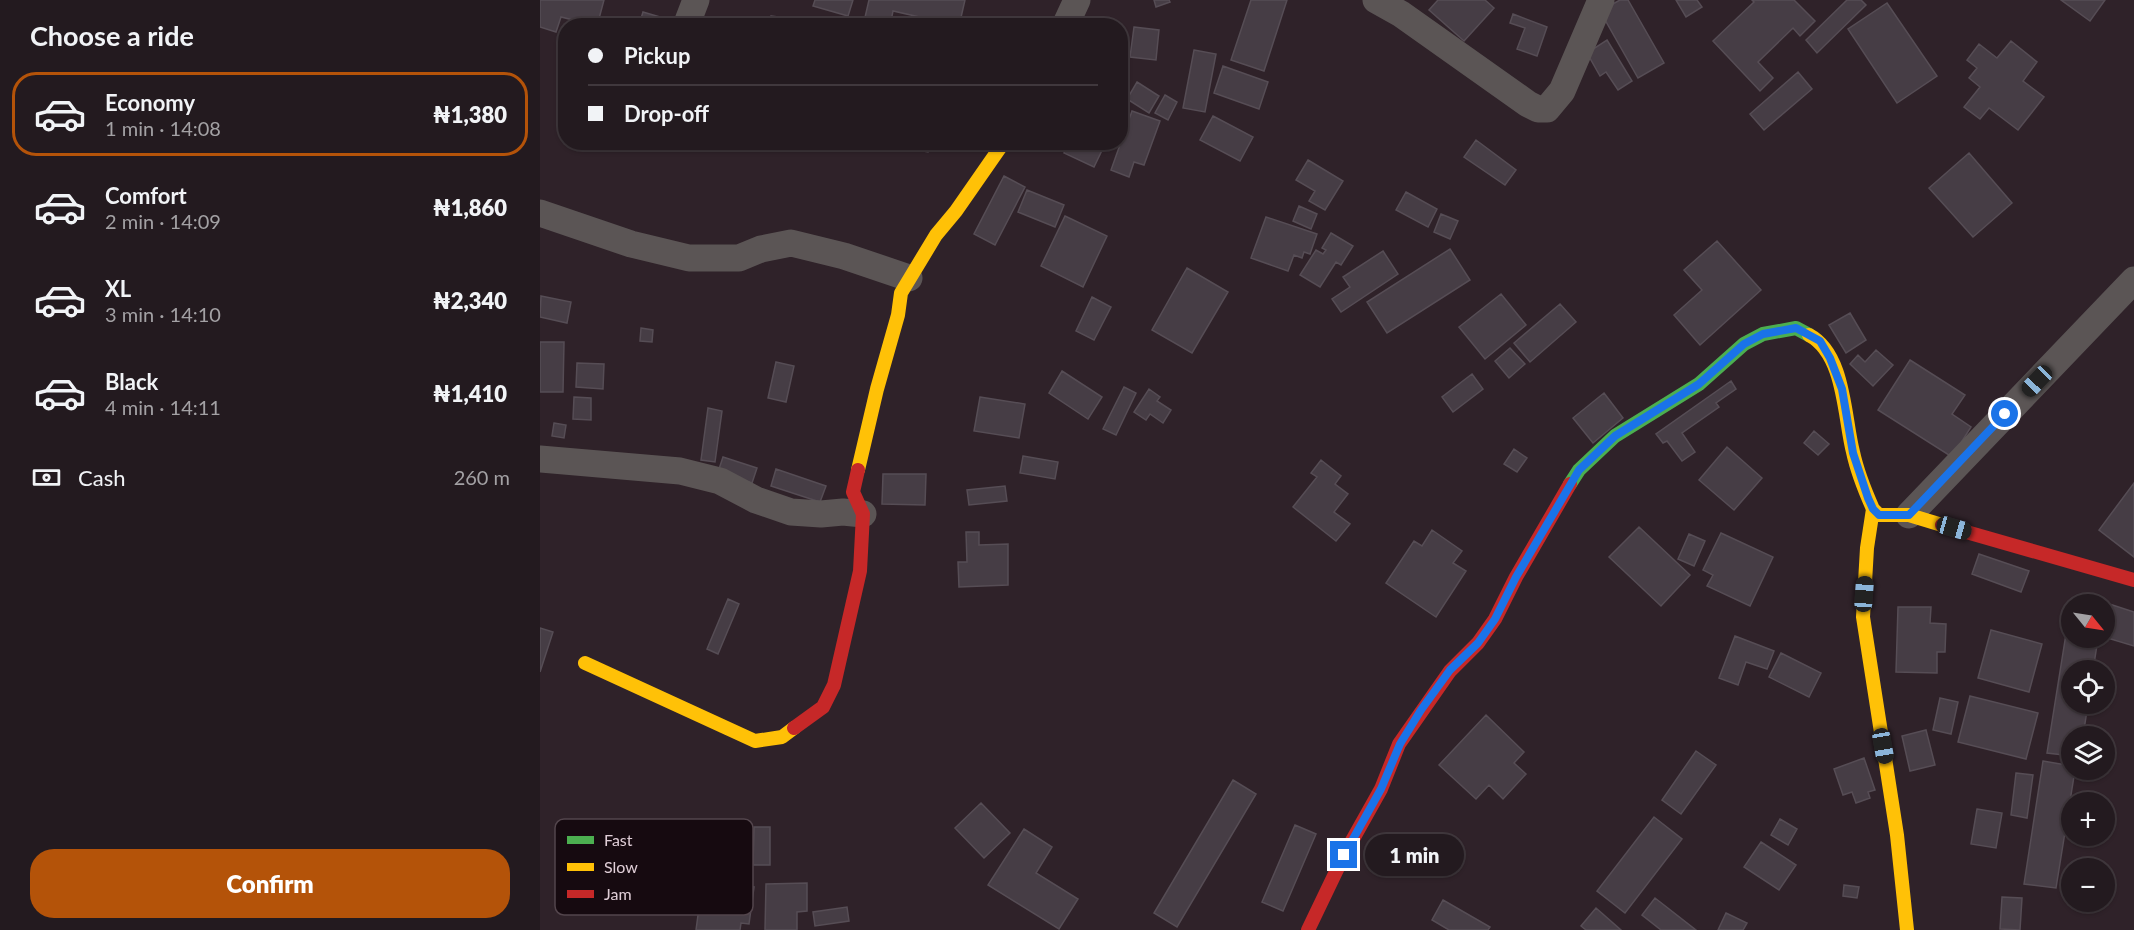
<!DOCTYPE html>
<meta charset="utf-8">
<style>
body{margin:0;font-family:Lato,sans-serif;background:#2f272c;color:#f1f3f6;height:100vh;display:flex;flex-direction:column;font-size:22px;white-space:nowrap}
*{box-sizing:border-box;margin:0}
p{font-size:20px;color:#a3a1a4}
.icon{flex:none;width:33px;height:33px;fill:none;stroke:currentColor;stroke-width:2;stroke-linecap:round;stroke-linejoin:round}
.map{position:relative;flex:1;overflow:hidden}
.panel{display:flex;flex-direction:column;background:#231a1f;width:540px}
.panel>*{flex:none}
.hud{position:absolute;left:18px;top:18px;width:570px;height:132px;border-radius:24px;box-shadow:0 2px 4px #0004,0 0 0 2px #40383d;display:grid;align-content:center;height:132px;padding:0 30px;background:#231a1f}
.needle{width:39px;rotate:120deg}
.controls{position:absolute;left:1521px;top:594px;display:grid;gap:12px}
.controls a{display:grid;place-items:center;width:54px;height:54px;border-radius:50%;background:#231a1f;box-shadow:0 2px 4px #0004,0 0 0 2px #40383d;font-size:30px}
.end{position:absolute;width:27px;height:27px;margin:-14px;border:8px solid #1a73e8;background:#fff;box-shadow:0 0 0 3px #fff}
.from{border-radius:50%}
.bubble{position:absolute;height:42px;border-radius:21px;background:#231a1f;box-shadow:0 2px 4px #0004,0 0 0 2px #40383d;font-size:20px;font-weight:800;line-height:42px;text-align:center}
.car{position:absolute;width:18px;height:36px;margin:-18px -9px;border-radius:8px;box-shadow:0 0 4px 2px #0007;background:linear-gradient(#222 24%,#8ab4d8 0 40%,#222 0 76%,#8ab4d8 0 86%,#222 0)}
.hud b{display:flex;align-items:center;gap:21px;height:57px;font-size:22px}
.hud b+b{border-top:2px solid #40383d}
.hud i{width:15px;height:15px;background:#f1f3f6}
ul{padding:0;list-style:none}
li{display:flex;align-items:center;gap:18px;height:84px;margin:0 12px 9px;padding:0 18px;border:3px solid transparent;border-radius:24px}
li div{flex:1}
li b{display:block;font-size:22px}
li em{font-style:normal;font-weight:800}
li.selected{border-color:#b45309}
li>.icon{width:54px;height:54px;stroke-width:1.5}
h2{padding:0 30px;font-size:27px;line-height:72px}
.pay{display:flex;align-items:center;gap:15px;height:66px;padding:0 30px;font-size:22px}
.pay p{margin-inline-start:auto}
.cta{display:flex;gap:12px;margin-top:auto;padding:12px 30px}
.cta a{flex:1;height:69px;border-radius:24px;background:#b45309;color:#fff;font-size:24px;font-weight:800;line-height:69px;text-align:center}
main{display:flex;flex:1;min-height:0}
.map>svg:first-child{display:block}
.building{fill:#463d45;stroke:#564d55;stroke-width:1.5}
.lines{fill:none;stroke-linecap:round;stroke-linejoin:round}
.street{stroke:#5b5555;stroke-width:27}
.fast{stroke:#4caf50;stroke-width:14}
.slow{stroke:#ffc107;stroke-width:14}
.jam{stroke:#c62828;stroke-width:14}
.route{stroke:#1a73e8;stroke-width:8}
.key{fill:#160a10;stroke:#53454c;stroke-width:1.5}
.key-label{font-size:16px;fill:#e0ced7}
</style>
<main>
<section class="panel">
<h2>Choose a ride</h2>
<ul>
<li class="selected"><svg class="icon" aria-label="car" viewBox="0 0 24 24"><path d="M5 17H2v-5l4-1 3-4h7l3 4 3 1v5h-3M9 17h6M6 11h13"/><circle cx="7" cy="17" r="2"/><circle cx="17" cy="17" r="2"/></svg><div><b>Economy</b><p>1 min · 14:08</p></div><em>₦1,380</em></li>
<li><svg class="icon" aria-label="car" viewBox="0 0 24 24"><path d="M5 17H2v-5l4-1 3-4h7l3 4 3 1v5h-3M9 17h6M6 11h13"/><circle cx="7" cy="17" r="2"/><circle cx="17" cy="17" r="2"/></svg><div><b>Comfort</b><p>2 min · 14:09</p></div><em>₦1,860</em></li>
<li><svg class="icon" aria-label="car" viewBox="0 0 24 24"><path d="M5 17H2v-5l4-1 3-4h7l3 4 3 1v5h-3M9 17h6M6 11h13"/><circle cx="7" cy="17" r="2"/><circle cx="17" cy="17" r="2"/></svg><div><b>XL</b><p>3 min · 14:10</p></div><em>₦2,340</em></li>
<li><svg class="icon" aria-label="car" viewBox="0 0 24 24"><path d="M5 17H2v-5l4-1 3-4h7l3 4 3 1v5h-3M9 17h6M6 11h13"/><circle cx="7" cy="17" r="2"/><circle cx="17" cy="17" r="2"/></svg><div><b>Black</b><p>4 min · 14:11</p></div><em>₦1,410</em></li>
</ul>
<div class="pay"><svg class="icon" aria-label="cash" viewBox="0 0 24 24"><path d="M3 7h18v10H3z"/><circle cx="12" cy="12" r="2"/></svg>Cash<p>260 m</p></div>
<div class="cta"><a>Confirm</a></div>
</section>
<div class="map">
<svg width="1594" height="930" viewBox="0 0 1594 930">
<rect width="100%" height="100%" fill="#2f2229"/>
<path class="building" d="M0 0H64L57 26 21 17 16 32 0 27Z
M275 0H313L308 16 273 6Z
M329 0H425L419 26 353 11 350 26H323Z
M614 0H629L630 2 616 7Z
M711 0H747L724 71 691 60Z
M898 0H945L954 8 924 41 889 10Z
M1080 0H1088L1124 63 1098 78 1060 11Z
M1136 0H1157L1162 7 1146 17Z
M1212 0H1254L1275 21 1260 36 1253 28 1218 62 1233 78 1220 91 1173 41 1214 2Z
M1307 0H1321L1326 5 1277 53 1266 40Z
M1521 0H1565L1550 21Z
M1347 3 1397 76 1357 103 1308 29Z
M103 12 127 19 125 26 99 25Z
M973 14 1007 27 997 56 977 49 985 28 970 23Z
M231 16 275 22 274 26H230Z
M594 27 619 30 616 60 590 57Z
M1067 40 1092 81 1078 90 1066 72 1060 76 1047 53Z
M1471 41 1497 62 1483 81 1504 97 1478 130 1449 108 1440 119 1424 107 1440 87 1429 78 1437 68 1427 60 1439 44 1457 58Z
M654 50 676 54 665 112 643 108Z
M683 66 728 82 719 109 674 93Z
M1258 72 1272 89 1224 130 1210 114Z
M25 81H26V112L19 110Z
M597 82 619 96 609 113 587 99Z
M625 95 637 102 628 120 615 113Z
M592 111 620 121 604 165 594 162 589 177 571 170Z
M673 116 713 137 700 161 660 140Z
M936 140 976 170 965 185 924 157Z
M334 142H390L388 152Z
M529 142H566L554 167 524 153Z
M1429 153 1472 203 1433 237 1389 188Z
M768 160 803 181 785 210 769 201 775 191 756 180Z
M464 176 485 187 455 245 434 234Z
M487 190 524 205 515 227 478 212Z
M866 192 897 209 888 227 856 210Z
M759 206 777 214 771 229 753 221Z
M901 214 918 221 910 239 894 232Z
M525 216 567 236 543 287 501 266Z
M726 217 777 234 770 254 764 252 762 258 754 255 748 271 711 258Z
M791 233 813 246 801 265 796 262 780 287 760 275 776 250 783 254 786 250 782 248Z
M1177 241 1221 290 1160 345 1134 315 1162 290 1144 270Z
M910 249 930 280 847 333 827 302Z
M843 251 858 274 801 312 792 299 810 287 803 277Z
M647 268 688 292 652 353 612 330Z
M961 294 986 325 945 359 919 327Z
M1 296 31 302 27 323 0 317Z
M552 297 571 307 554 340 536 331Z
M1020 304 1036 322 990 362 974 343Z
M1310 313 1326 340 1306 353 1289 325Z
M101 328 113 330 112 342 100 341Z
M0 342H24L23 392H0Z
M970 348 985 364 969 378 955 361Z
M1336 350 1353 365 1333 386 1310 364 1318 355 1325 362Z
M1370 360 1425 395 1412 414 1431 427 1412 457 1338 410Z
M236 362 254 366 246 402 228 398Z
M37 363 64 364 63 389 36 387Z
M522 371 562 397 548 419 509 393Z
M932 374 943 389 913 412 902 397Z
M1191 381 1196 389 1176 403 1179 407 1142 433 1155 452 1142 461 1127 441 1123 443 1116 434Z
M584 387 596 393 576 435 563 429Z
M609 389 620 397 617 401 631 410 623 423 610 414 606 420 594 412Z
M1064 393 1083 418 1053 443 1033 418Z
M34 397 51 398V420L33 419Z
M440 397 485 404 479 438 434 431Z
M168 408 182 411 175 462 161 460Z
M14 423 26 425 24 438 12 436Z
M1274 431 1289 444 1278 455 1264 443Z
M1187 447 1222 478 1194 510 1159 480Z
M974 449 987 458 977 472 964 464Z
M483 456 518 462 515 479 480 473Z
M183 457 217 468 212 483 178 472Z
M781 460 801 476 795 484 808 494 794 512 810 524 796 541 753 507 777 477 771 473Z
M236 469 286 486 280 502 231 486Z
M343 474H386L385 505 342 504Z
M1594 483V557L1559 530Z
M465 486 467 501 429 505 427 490Z
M1099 527 1150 575 1121 606 1069 557Z
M892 530 922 551 913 563 926 571 896 617 846 583 874 541 882 546Z
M426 532H439V545L468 544V585L419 587 418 562H427Z
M1181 533 1233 557 1210 606 1167 586 1173 575 1163 570Z
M1149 534 1165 541 1154 566 1138 559Z
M1439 554 1489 571 1481 592 1432 574Z
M1542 595 1594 612V646L1564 637V604H1539Z
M188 599 199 604 178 654 167 649Z
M1358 607H1391L1390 623 1406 624 1405 652H1397V673L1356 672Z
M0 628 13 632 0 672Z
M1451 630 1502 644 1489 692 1438 678Z
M1526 634H1532V638L1558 639 1553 670H1532V704H1548L1543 736H1532V756L1507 753Z
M1195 636 1234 651 1227 669 1206 662 1198 685 1179 678Z
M1241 653 1281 673 1269 697 1229 677Z
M1430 696 1498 713 1486 759 1418 742Z
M1400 698 1418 702 1411 734 1393 730Z
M946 715 984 752 974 763 986 774 963 799 949 785 936 799 899 765Z
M1386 730 1395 765 1370 771 1362 736Z
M1156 751 1176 765 1141 814 1122 800Z
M1324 758 1335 790 1328 792 1330 798 1316 803 1312 792 1303 795 1294 769Z
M1503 761 1532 766V770H1535L1516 888 1484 884Z
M1476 773 1493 775 1487 818 1471 815Z
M693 780 716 794 637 927 614 913Z
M441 803 470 833 444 858 415 828Z
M1437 809 1462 813 1456 848 1431 844Z
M1114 817 1142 839 1085 913 1057 891Z
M1240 819 1257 829 1248 845 1231 835Z
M755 825 776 834 743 911 722 902Z
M214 827H230V865H213Z
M484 829 512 847 496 873 538 899 519 929 448 885Z
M1221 842 1256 865 1239 890 1204 867Z
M175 882 214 887 209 924 201 923 200 930H156L161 893 173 895Z
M267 883V911L257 912V930H225L226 884Z
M1304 885 1319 887 1317 898 1303 896Z
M1462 897 1482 898 1480 930 1460 929Z
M1115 898 1156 930H1121L1102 915Z
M903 900 950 927 948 930H909L892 920Z
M307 907 309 921 275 926 273 912Z
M1056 908 1081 930H1046L1041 926Z
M1186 913 1207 923 1203 930H1178Z"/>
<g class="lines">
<path class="street" d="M836 0 861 14 988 104 998 109H1007L1022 91 1061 0
M146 26 156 0
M525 26 537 0
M0 213 91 244 149 258H199L221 249 251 243 304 256 369 278
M0 459 140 471 180 481 216 500 251 512 281 514 303 512 323 514
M1369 515 1594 280"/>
<path class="fast" d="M1030 484 1039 470 1075 436 1159 384 1204 344 1223 334 1256 328 1269 335"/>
<path class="slow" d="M1269 335C1305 354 1304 417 1313 452 1317 471 1325 491 1333 509L1339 515H1369L1402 525
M318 470 337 389 358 315 361 293 396 235 416 211 464 142
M1333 509 1327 548 1323 617 1357 835 1367 930
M45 663 215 741 242 737 254 728"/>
<path class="jam" d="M1402 525 1594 580
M254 728 283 707 294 685 320 571 323 514 313 492 318 470
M768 930 804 855 841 789 859 744 910 671 938 643 955 619 976 577 1030 484"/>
</g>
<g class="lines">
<path class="route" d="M804 855 841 789 860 744 881 710 910 670 938 643 955 619 976 577 1039 470 1075 436 1159 384 1204 344 1223 334 1256 328 1280 341 1290 358 1302 389 1313 453 1328 498 1333 509 1339 515H1369L1465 414"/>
</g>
<rect x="15" y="819" width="198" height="96" rx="9" class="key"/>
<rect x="27" y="836" width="27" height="8" fill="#4caf50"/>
<rect x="27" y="863" width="27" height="8" fill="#ffc107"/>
<rect x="27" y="890" width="27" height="8" fill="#c62828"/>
<g class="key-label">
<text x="64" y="846">Fast</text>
<text x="64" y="873">Slow</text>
<text x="64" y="900">Jam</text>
</g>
</svg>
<div class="controls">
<a><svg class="needle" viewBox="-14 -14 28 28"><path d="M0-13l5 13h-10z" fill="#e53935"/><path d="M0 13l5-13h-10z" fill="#a3a1a4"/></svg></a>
<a><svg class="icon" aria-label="locate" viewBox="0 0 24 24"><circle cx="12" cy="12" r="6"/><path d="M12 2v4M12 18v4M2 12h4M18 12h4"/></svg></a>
<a><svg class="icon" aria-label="layers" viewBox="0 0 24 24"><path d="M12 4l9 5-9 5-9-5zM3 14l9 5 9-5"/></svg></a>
<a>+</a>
<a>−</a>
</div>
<i class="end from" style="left:1465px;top:414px"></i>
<i class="end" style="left:804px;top:855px"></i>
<div class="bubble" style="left:825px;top:834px;width:99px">1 min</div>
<i class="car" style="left:1497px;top:381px;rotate:224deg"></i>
<i class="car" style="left:1414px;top:528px;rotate:106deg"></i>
<i class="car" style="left:1324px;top:594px;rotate:4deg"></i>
<i class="car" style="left:1343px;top:746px;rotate:170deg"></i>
<div class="hud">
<b><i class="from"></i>Pickup</b>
<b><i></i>Drop-off</b>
</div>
</div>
</main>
